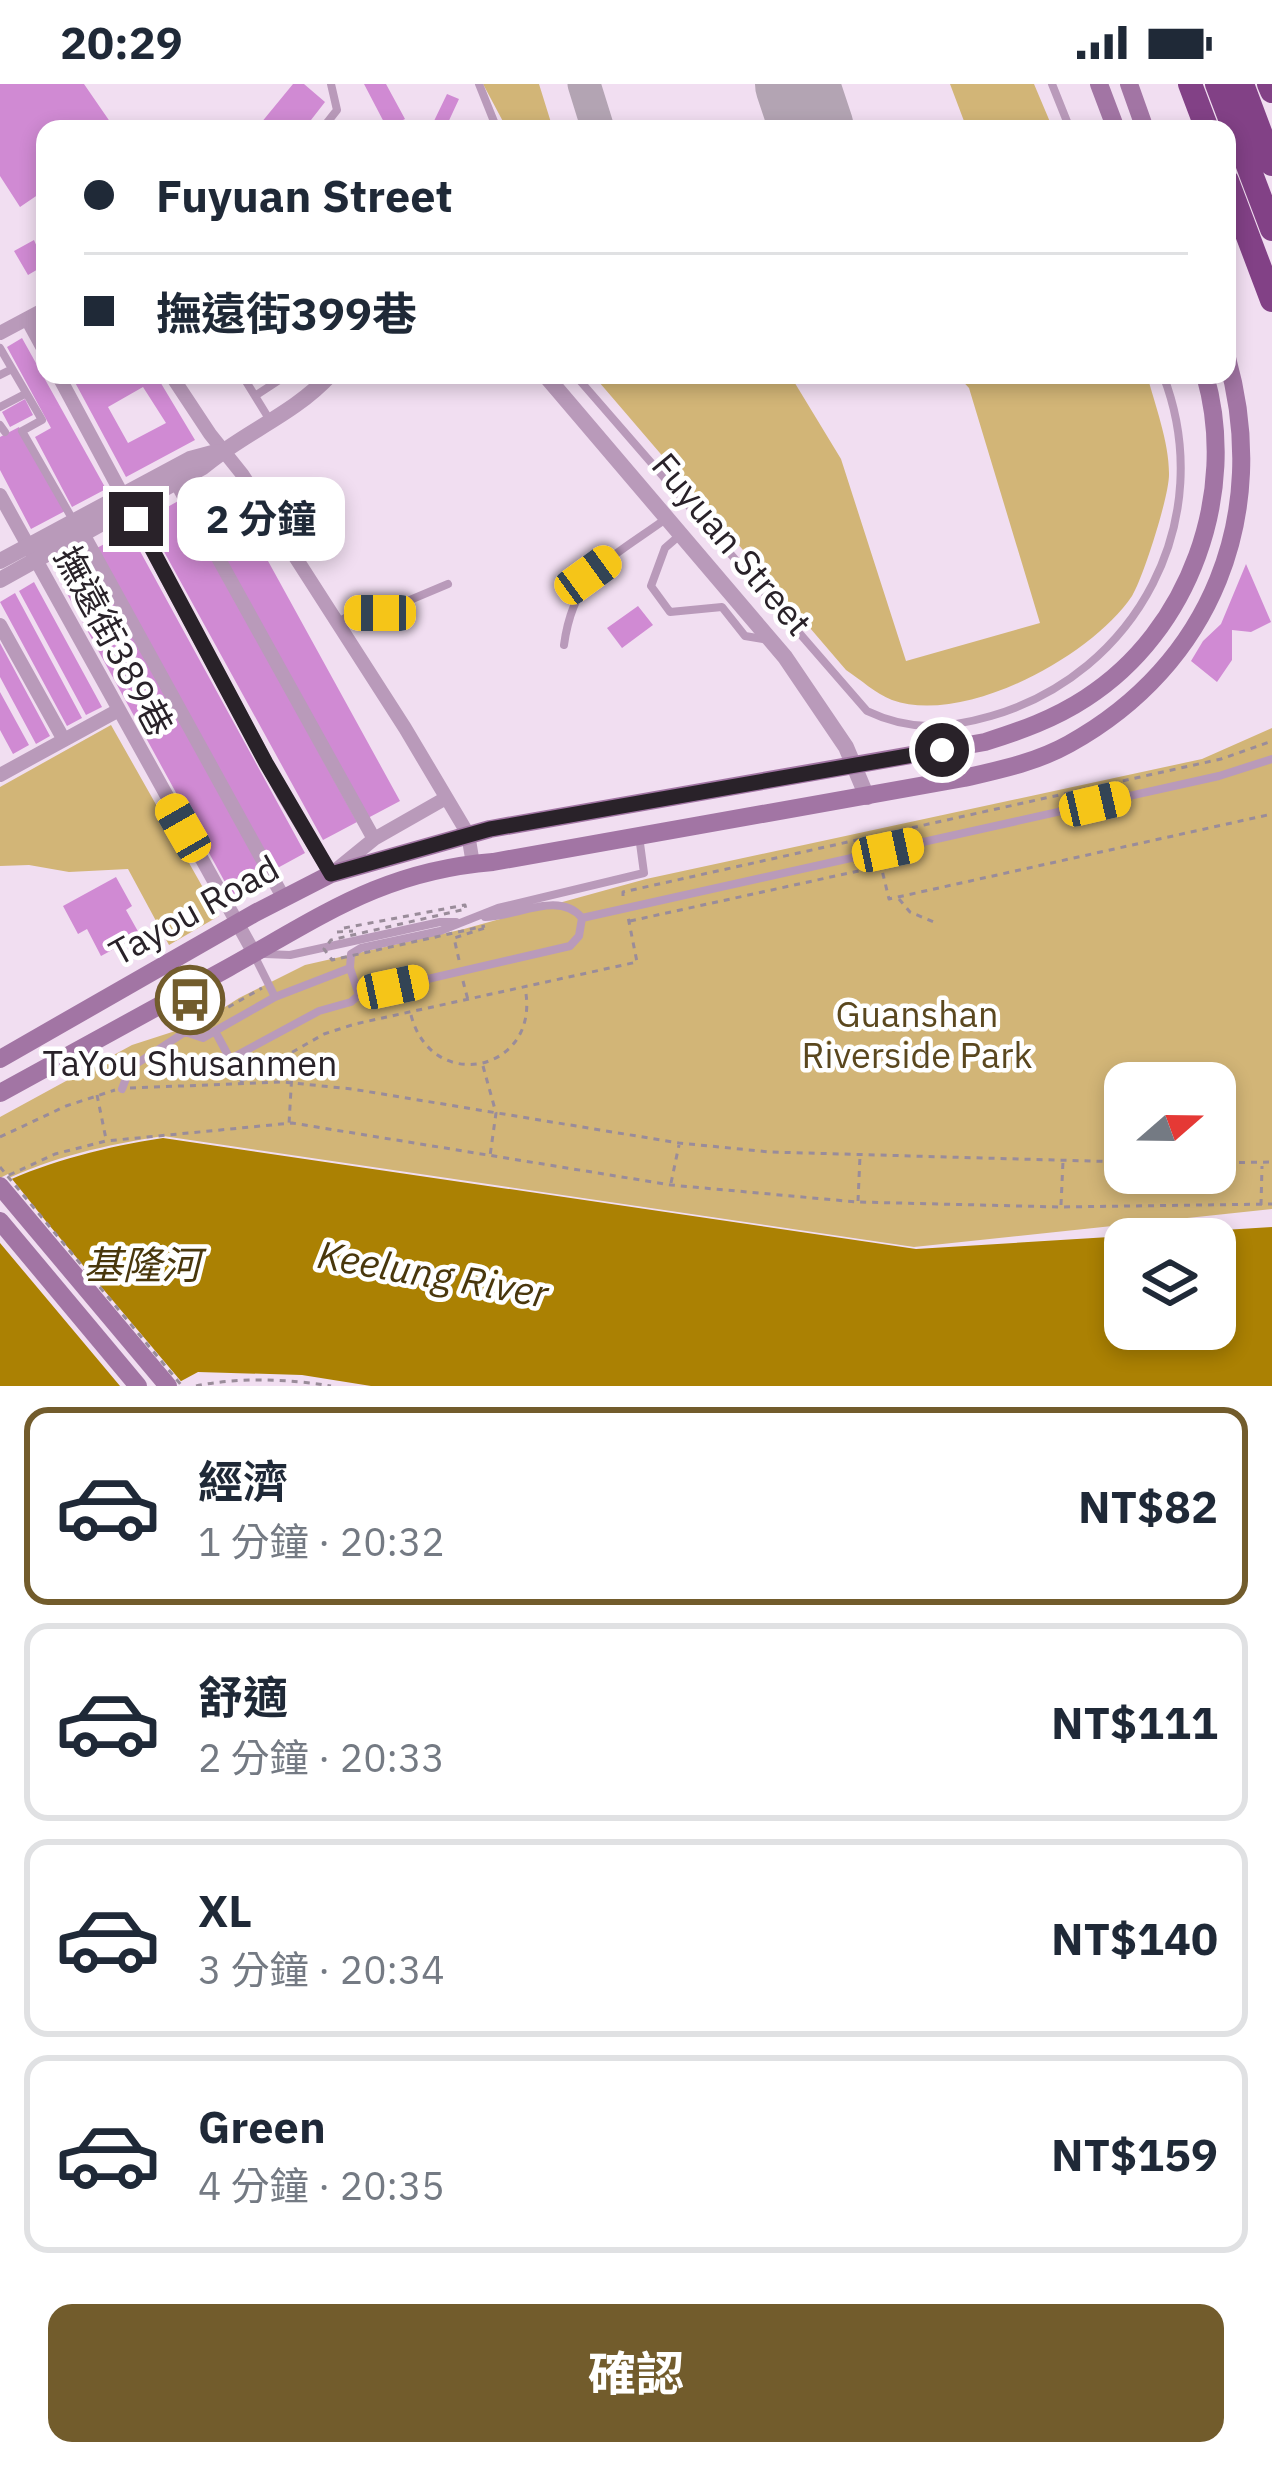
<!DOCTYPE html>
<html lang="zh-TW">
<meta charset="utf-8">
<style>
body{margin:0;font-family:"IBM Plex Sans","Noto Sans TC",sans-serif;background:#f2f2f3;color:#1f2937;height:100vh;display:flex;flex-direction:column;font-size:45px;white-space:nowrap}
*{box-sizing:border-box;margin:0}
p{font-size:39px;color:#747a83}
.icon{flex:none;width:66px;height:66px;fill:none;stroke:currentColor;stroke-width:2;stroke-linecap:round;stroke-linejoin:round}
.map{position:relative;height:1302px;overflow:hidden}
.details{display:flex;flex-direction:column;background:#fff;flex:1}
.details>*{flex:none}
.banner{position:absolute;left:36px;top:36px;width:1200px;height:264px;border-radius:24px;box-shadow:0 6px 18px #0003;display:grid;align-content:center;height:264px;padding:0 48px;background:#fff}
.needle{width:78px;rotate:70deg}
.controls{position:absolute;left:1104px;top:978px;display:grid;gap:24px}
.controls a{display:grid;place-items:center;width:132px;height:132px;border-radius:24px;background:#fff;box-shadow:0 6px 18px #0003;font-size:60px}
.end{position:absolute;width:54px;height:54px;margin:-27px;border:15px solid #292229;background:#fff;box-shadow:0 0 0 6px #fff}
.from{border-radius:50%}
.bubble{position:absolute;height:84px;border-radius:24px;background:#fff;box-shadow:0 6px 18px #0003;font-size:39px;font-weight:700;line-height:84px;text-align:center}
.car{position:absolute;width:36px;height:72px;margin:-36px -18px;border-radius:15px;box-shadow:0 0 9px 3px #0007;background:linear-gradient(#f5c518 24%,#345 0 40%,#f5c518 0 76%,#345 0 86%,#f5c518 0)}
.banner b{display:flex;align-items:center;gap:42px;height:114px;font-size:45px}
.banner b+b{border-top:3px solid #e0e1e3}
.banner i{width:30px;height:30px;background:#1f2937}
ul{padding:21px 0 0;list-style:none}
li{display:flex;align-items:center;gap:36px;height:198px;margin:0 24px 18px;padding:0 24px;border:6px solid #e0e1e3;border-radius:24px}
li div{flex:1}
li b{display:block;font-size:45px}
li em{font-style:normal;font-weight:700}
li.on{border-color:#725c2c}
li>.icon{width:108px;height:108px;stroke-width:1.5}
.cta{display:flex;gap:24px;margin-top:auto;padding:24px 48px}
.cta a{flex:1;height:138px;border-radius:24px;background:#725c2c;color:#fff;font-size:48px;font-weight:700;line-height:138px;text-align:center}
.status{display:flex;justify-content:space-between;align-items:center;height:84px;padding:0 60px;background:#fff;direction:ltr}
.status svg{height:33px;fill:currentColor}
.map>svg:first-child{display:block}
.green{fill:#d2b577;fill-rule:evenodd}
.water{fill:#ab8103;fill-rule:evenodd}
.pier{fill:#f1def1}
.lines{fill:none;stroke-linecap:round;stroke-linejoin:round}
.taxiway{stroke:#b3a4b3;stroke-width:33}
.runway{stroke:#b3a4b3;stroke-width:84}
.building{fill:#d08ad3;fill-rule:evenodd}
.path{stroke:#9a8c9a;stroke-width:3;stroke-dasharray:6 6;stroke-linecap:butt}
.service{stroke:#b99aba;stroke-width:8}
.minor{stroke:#b99aba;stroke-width:14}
.tertiary{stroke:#b99aba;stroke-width:16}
.secondary{stroke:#a275a4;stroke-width:18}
.motorway{stroke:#824186;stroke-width:24}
.path-bridge{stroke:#9a8c9a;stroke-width:3;stroke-dasharray:6 6;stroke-linecap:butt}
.route{stroke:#292229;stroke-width:15}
.labels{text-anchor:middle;stroke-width:9;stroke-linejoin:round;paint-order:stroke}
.street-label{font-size:36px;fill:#292229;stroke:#fff}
.park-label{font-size:36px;fill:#5a471e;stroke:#fff}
.poi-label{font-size:36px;fill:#292229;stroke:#fff}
.water-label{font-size:39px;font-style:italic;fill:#49370c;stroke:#fff}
</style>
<div class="status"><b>20:29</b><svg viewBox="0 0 49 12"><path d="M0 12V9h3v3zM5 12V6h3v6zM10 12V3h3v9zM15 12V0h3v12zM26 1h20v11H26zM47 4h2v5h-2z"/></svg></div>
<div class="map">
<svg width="1272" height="1302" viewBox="0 0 1272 1302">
<rect width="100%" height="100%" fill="#f1def1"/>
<path class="green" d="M483 0H539L553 45H507Z
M950 0H1034L1053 45H967Z
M593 291H790L841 375 906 577 1040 539 969 304 957 291H1147C1155 321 1169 358 1169 389 1170 410 1143 494 1132 512 1092 572 964 642 892 616 876 610 860 595 846 586Z
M111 641 219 832 169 861 128 785 69 788 29 781 0 782V703Z
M1272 644V1125L914 1163 163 1052C105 1061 53 1073 0 1098V1033L132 961 200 939 239 914 305 881 464 845 646 795 1202 675ZM1125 999H1215V1089H1125Z"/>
<path class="water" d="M163 1054 916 1165 1272 1143V1302H371L302 1291 198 1288 172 1302H0V1100C53 1076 105 1063 163 1054ZM1125 1155H1215V1245H1125Z"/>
<path class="pier" d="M8 1090 49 1141 185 1302H120L0 1159V1094Z"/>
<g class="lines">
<path class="taxiway" d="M584 0 598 45"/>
<path class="runway" d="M797 0 812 45"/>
</g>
<path class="building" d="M0 0H84L115 45H45V106L20 123 0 92Z
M293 0H304L325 18 304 45H256Z
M364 0H386L405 35 387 44Z
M447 10 459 15 446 43 434 37Z
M34 156 45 181 28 191 14 167Z
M22 254 106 405 72 423 35 353 51 344 7 263Z
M71 291H91L94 297 106 291H156L195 356 126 393ZM143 303 166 339 128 359 108 323Z
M25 315 33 331 10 343 2 328Z
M19 343 65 427 31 445 0 386V353Z
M223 395 400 717 366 735 190 413Z
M180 416 357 738 323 756 146 435Z
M129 447 305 769 272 787 95 465Z
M89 470 266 792 232 811 59 495 62 485Z
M1246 480 1271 538 1251 548 1232 546V576L1217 598 1191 577 1203 557 1221 540Z
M34 498 102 623 86 631 19 507Z
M15 509 82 634 67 642 0 518Z
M638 522 653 541 622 564 607 544Z
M0 559 50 652 36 660 0 593Z
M0 608 29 661 13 670 0 646Z
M116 793 132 822 126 826 140 851 101 872 87 845 78 850 63 822Z"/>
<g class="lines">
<path class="path" d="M623 812V808L1221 675 1272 657
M899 815 910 828 936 839
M630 837 881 782 889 815 1272 730
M337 848 353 847
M459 876 454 854 485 844
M463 897 468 916
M411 931C432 1012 542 987 525 904
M197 941 262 904
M284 975 292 988 289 1040
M483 982 496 1029 490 1072
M240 998 324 950 355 940 637 878 628 833
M130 1004 283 998 352 1005 679 1059 770 1068 1125 1078
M97 1011 106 1055
M0 1053 66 1022 115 1006
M1215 1079 1272 1078
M9 1091 55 1070 106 1057 292 1039 671 1101 857 1118 1061 1123 1272 1120
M671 1099 679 1061
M858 1117 860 1072
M1061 1121 1063 1077
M1261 1121 1262 1082
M196 1302C238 1293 289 1295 331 1302"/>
<path class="service" d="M479 0 497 45
M1052 0 1070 45
M322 45 337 26 331 0
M0 264 42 336 22 347 73 436
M0 291 12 285
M242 291 271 338
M575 291 867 627C909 647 946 645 991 632 1137 590 1219 435 1163 291
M255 312 287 291
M0 323 25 310
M0 341 5 348
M680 451 665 464 651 502 670 528 722 523 745 552 763 555
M338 538 354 529H379L448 500
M564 561C574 487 612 474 667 434
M485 833C516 833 559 806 582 834
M265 870 290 871 440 838H456
M255 873 275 913
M350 884 351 870 361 864 440 847 498 824 644 789 639 752
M359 911 350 884 275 913 215 947 230 975 319 927 351 918 359 911 570 862 579 852 582 834 1219 692 1272 675
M122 1005 130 984 185 948 203 954 215 947"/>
<path class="minor" d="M27 235 45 268
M0 249 45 225
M58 291 284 712 331 790 374 755 446 714
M171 291 210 350 242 390 405 644 468 750 473 780
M176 398 374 755
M0 411 254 869
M83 450 283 813
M0 541 64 656
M0 691 117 627"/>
<path class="tertiary" d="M545 291 785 573 846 663 867 713
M0 477 190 375 216 368
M0 496 203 383C244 348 293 331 330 291"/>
<path class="secondary" d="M1099 0 1116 45
M1129 0 1145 45
M0 975 255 829 331 790 490 745 985 658C1020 647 1054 635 1086 614 1190 547 1239 409 1205 291
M0 1009C76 967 152 925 228 884 322 832 382 787 493 778L964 694C999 686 1037 678 1069 660 1212 581 1271 430 1227 274
M0 1102 168 1302
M0 1137 138 1302"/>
<path class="motorway" d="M1190 0 1207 45
M1217 0 1272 145
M1242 0 1272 80
M1269 0 1272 7
M1227 97 1272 216"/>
<path class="path-bridge" d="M344 844 465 821 466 825 331 856 324 865 332 876 485 842
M0 1083 182 1302"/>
</g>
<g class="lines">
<path class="route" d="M136 435 266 679 331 790 490 745 942 666"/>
</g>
<defs>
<g id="bus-ring" transform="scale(3.45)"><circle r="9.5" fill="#fff" stroke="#725c2c" stroke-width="1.5"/><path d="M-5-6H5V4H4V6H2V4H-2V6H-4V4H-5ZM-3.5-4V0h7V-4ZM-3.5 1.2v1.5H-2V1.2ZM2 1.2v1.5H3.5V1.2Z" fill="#725c2c"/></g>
</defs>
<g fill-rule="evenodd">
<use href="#bus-ring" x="190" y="916"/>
</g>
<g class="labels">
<g class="street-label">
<text transform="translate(732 460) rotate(50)" y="13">Fuyuan Street</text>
<text transform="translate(114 557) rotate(62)" y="13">撫遠街389巷</text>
<text transform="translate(194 826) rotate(-29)" y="13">Tayou Road</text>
</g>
<g class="park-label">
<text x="917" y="943">Guanshan<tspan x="917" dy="41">Riverside Park</tspan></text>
</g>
<g class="poi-label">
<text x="190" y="992">TaYou Shusanmen</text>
</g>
<g class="water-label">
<text x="142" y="1195">基隆河</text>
<text transform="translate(433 1190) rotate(10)" y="14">Keelung River</text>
</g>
</g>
</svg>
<div class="controls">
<a><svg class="needle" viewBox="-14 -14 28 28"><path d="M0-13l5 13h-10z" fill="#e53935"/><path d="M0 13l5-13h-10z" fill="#747a83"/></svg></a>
<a><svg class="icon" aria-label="layers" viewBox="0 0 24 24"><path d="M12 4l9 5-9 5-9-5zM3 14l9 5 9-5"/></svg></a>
</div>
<i class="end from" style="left:942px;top:666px"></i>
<i class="end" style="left:136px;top:435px"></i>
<div class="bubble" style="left:177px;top:393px;width:168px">2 分鐘</div>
<i class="car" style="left:588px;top:491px;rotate:54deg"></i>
<i class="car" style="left:380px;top:529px;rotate:270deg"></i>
<i class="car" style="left:1095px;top:720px;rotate:77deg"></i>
<i class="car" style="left:183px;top:744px;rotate:330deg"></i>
<i class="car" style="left:888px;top:766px;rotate:78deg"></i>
<i class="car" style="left:393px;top:903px;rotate:78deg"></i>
<div class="banner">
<b><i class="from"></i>Fuyuan Street</b>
<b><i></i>撫遠街399巷</b>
</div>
</div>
<section class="details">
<ul>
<li class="on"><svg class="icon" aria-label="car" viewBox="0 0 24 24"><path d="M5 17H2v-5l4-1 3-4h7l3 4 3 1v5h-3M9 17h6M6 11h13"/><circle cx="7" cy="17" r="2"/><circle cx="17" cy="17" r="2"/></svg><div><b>經濟</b><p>1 分鐘 · 20:32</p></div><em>NT$82</em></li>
<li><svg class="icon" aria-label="car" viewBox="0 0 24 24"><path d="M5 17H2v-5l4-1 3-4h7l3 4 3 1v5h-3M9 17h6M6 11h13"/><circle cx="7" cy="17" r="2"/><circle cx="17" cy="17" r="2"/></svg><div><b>舒適</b><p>2 分鐘 · 20:33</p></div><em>NT$111</em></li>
<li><svg class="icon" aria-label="car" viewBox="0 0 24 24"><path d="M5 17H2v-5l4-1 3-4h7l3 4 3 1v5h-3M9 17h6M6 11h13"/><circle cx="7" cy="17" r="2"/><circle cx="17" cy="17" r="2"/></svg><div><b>XL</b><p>3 分鐘 · 20:34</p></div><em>NT$140</em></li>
<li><svg class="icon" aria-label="car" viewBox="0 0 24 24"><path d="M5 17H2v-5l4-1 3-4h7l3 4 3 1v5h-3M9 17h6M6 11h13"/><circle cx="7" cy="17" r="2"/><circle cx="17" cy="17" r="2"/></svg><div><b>Green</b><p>4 分鐘 · 20:35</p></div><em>NT$159</em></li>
</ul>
<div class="cta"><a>確認</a></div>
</section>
